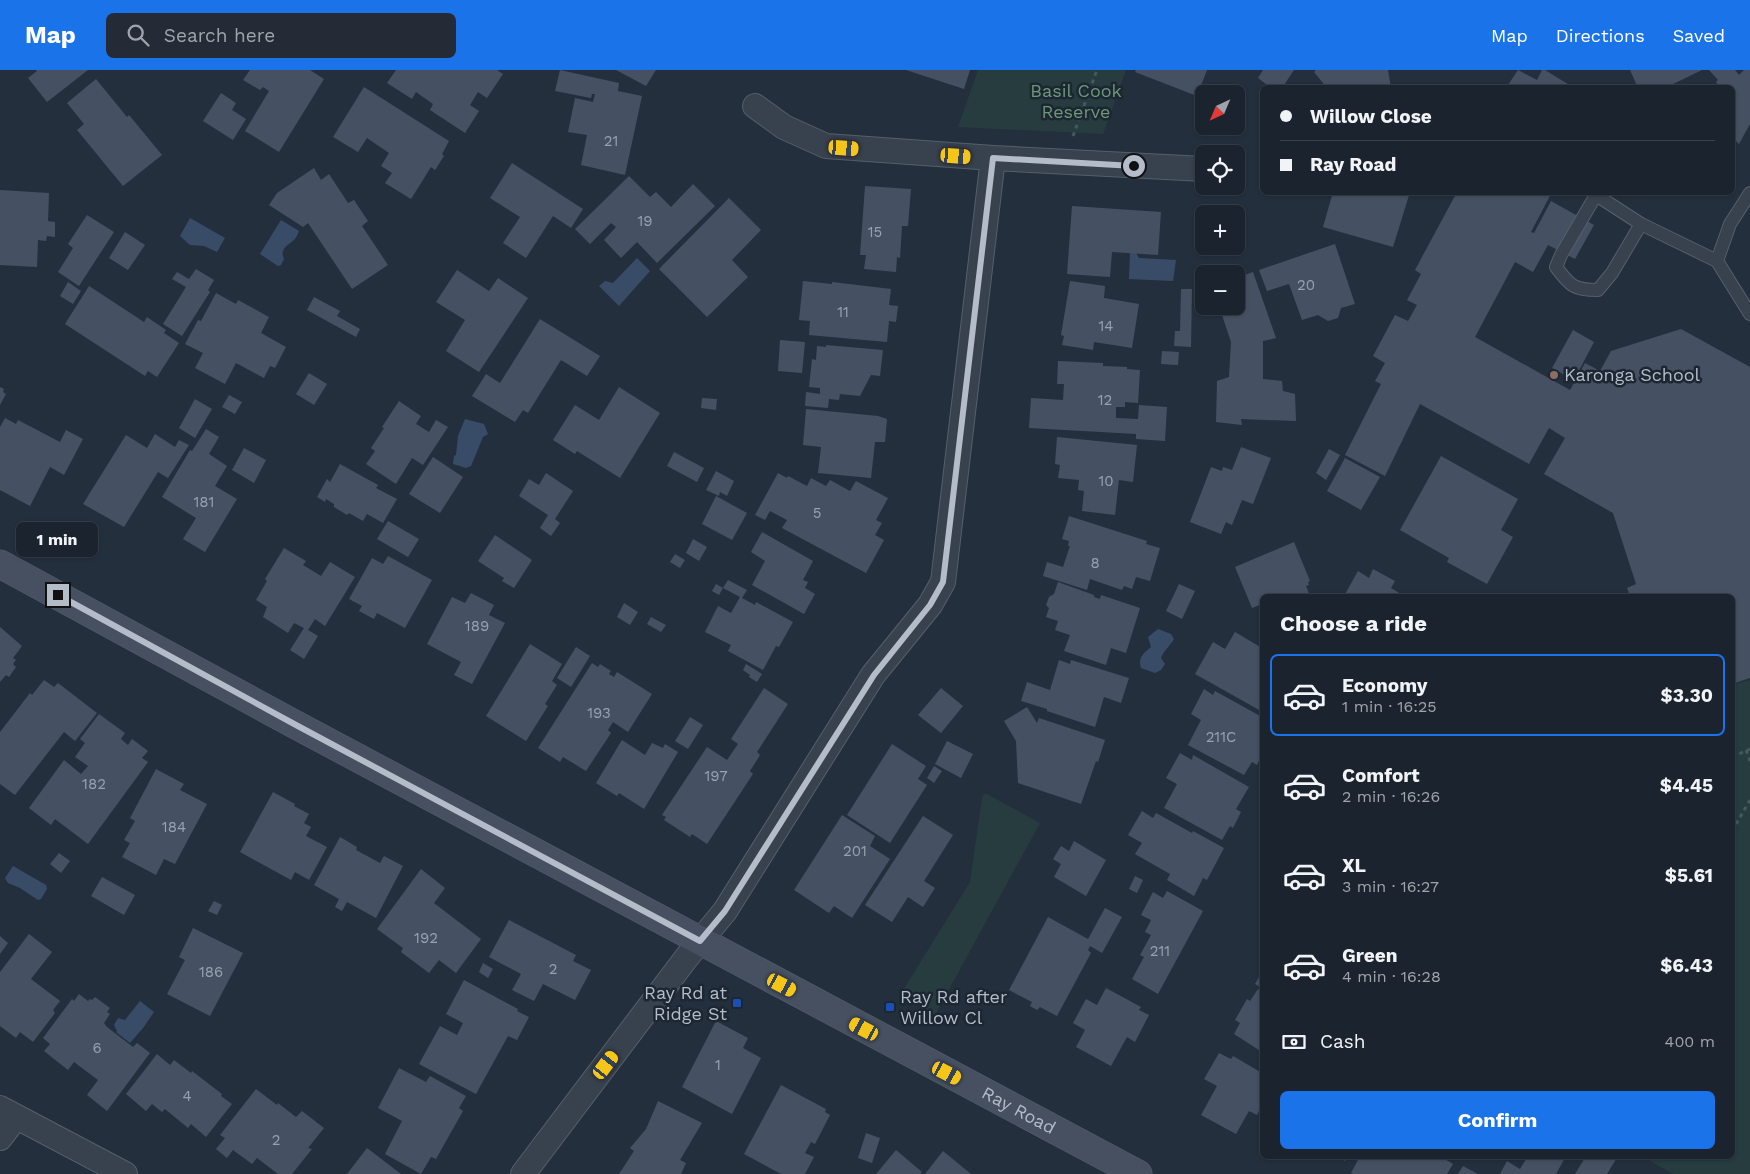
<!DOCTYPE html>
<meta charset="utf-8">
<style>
body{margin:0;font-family:"Work Sans",sans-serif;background:#242b36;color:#f1f3f6;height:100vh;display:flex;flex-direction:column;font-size:19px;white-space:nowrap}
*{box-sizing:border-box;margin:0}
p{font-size:16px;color:#a0a4aa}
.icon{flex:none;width:28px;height:28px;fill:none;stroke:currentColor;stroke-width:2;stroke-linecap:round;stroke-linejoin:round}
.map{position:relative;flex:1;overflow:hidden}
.panel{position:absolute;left:1260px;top:524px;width:475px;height:565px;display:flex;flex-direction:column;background:#1b232e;border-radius:8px;box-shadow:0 1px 4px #0004,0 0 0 1px #39404a}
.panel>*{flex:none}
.top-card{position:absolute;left:1260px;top:15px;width:475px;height:110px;border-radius:8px;box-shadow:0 1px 4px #0004,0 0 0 1px #39404a;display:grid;align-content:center;height:110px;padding:0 20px;background:#1b232e}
.needle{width:32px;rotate:224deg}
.controls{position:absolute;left:1195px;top:15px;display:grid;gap:10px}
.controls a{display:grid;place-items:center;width:50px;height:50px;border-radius:8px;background:#1b232e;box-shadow:0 1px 4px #0004,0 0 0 1px #39404a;font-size:25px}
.end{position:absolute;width:22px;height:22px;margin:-11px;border:6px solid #b4bcc9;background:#111;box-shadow:0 0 0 2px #111}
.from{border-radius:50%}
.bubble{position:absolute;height:35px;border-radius:8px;background:#1b232e;box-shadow:0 1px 4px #0004,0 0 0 1px #39404a;font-size:16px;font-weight:700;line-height:35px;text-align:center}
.car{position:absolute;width:15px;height:30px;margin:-15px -8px;border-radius:6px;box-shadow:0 0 4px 1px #0007;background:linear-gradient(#f5c518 24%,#345 0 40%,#f5c518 0 76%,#345 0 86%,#f5c518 0)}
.top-card b{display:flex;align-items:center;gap:18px;height:48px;font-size:19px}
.top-card b+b{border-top:1px solid #39404a}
.top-card i{width:12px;height:12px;background:#f1f3f6}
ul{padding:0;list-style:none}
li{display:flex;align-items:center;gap:15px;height:82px;margin:0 10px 8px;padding:0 10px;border:2px solid transparent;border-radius:8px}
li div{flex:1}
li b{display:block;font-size:19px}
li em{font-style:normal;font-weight:700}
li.selected{border-color:#1a73e8}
li>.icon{width:45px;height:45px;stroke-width:1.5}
h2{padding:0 20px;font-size:22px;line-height:60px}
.pay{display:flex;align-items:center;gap:12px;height:55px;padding:0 20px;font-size:19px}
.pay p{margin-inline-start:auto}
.button{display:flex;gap:10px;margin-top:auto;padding:10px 20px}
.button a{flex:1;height:58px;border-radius:8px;background:#1a73e8;color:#fff;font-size:20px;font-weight:700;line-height:58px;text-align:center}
header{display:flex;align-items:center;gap:30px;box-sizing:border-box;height:70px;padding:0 25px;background:#1a73e8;color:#fff}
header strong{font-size:24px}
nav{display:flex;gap:28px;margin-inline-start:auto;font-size:18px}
.search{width:350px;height:45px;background:#242b36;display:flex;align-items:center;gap:12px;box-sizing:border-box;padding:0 18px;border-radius:8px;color:#a0a4aa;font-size:19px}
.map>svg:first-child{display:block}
.green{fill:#263c3f}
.water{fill:#394c67}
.building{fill:#455162}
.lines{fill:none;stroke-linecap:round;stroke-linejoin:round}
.lane-casing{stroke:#565f6c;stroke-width:14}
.street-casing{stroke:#565f6c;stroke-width:26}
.secondary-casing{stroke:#565f6c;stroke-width:29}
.path{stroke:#44595c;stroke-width:3;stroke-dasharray:4 4;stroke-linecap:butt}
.lane{stroke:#38414e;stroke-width:12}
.street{stroke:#38414e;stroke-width:24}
.secondary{stroke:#465061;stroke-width:28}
.route{stroke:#b4bcc9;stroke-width:6}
.education-dot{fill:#8d6e63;stroke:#1d2633;stroke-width:2}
.transit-dot{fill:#1a4fb4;stroke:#1d2633;stroke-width:2}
.labels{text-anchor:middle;stroke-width:5;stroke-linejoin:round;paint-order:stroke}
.number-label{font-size:15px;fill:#98a1af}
.park-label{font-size:18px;fill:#6b9a76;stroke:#1d2633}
.poi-label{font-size:18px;fill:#b4bcc9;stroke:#1d2633;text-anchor:start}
.street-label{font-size:18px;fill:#b4bcc9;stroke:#1d2633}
</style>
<header>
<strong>Map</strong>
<div class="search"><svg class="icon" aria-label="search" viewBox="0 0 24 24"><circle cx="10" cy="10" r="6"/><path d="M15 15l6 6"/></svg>Search here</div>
<nav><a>Map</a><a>Directions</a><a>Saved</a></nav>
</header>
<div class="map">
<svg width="1750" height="1104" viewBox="0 0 1750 1104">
<rect width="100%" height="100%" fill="#242f3e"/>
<path class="green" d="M978 0H1126L1103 64 958 57Z
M1750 610V1104H1673L1641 1086H1732V615Z
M985 723 1040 753 935 945 900 925 970 812 982 728Z"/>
<path class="water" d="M190 148 225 168 217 182 204 176 190 175 180 166Z
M281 150 299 161C298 163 297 166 295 169 289 175 279 178 284 189L281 195 278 196 260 184Z
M1130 183H1136L1139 188 1176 190 1173 211 1129 209Z
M637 188 650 201 619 236 599 216 605 211 613 213Z
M465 349 484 354 488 364 483 367 471 396 466 398 453 394 454 386 456 385 458 366Z
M1158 559 1171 564 1174 569C1170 576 1164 580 1161 588L1165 594 1161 600 1155 603 1141 598C1138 587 1143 584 1151 577L1148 567Z
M13 796 46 815 47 819 41 829 38 830 20 818 8 813 5 808Z
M140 931 154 942 143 958 130 973 116 962 117 961 114 955 118 948 125 950Z"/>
<path class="building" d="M36 0H88L47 32 28 8 37 1Z
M250 0H310L324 9 279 82 245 61 269 21 263 17 260 20 243 10Z
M396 0H497L503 4 487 28 478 22 470 35 479 41 465 63 430 40 433 34 416 22 412 29 387 13Z
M560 0 619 13 618 21 642 26 625 105 581 95 587 65 568 62 575 28 593 32 595 24H592L591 28 555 21Z
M616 0H656L646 16Z
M906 0H970L964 19Z
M1136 0H1207L1197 26 1135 2Z
M1263 0H1294L1282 18H1271L1258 8Z
M1316 0H1388L1391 18H1327L1314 2Z
M1518 0 1537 10 1542 0H1545L1571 16 1570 18H1506Z
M1630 0H1702L1671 15 1672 18H1638Z
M1709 0H1735L1739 5 1744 0H1750V54L1739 74 1732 67V18H1721L1716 12 1718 10Z
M96 9 127 47 129 45 162 85 123 116 77 60 84 54 67 33Z
M364 17 449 71 442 84 444 86 435 100 431 97 411 129 385 113 392 103 381 96 389 83 367 68 358 82 333 67Z
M221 23 236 33 232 40 246 49 233 70 203 51Z
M512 93 583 139 571 158 553 146 526 188 503 173 520 147 490 128Z
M314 98 321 110 329 104 348 133 354 130 368 151 362 156 388 195 352 219 308 153 303 157 269 135 277 123Z
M629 106 650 127 656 122 671 137 693 114 715 136 657 193 637 172 621 188 604 170 616 157 611 153 590 174 575 159Z
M865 116 911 119 908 156H902L900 188 897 187 896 202 864 199 866 185H860Z
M0 120 49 123 48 151 55 152V167L47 166 46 171 38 170 37 197 0 195Z
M1333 122H1410L1393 177 1323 157Z
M1457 122H1552L1531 162 1534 163 1551 131 1594 155 1575 189 1548 175 1533 202 1515 192 1475 267 1570 320 1585 293 1600 301 1611 281 1681 259 1750 297V608L1732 614V526H1630L1627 518 1636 514 1613 443 1544 404 1565 368 1549 358 1529 394 1420 334 1385 406 1345 385 1381 314 1375 311 1385 293 1373 286 1395 245 1408 251 1417 235 1407 230 1421 204 1415 200Z
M729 128 761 160 732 190 748 207 707 247 659 199Z
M1072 136 1161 142 1158 185 1112 182 1110 207 1067 204Z
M87 145 114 162 79 216 58 202 73 178 68 174Z
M125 162 145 175 128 200 109 188Z
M1335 174 1355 234 1341 238 1338 248 1328 251 1318 245 1302 250 1289 214 1267 221 1259 200Z
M196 199 214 210 208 220 210 222 182 266 163 254 186 217 172 209 177 202 189 209Z
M457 200 489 221 498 208 528 228 479 302 446 281 465 250 436 232Z
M1253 202 1276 268 1263 271V309L1282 311 1283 321 1295 324 1296 351 1241 349 1242 355 1216 352 1217 311 1229 307 1231 272 1219 236H1236V208Z
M803 211 832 214V212L891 219 889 235 898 236 896 252 889 251 887 272 809 265 810 251 799 250Z
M1070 211 1105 216 1104 228 1139 234 1132 278 1094 272 1093 280 1062 275 1064 266 1061 265Z
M68 212 81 221 73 234 60 226Z
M89 216 144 252 147 247 166 260 164 263 179 273 157 307 148 301 145 306 65 254Z
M1181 219H1192L1191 277 1174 276 1175 261H1180Z
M216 223 236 234 238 230 269 247 261 263 286 277 275 298 270 296 264 308 236 293 225 314 195 298 203 283 185 274 198 250 201 251Z
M314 227 340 241 337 246 360 259 356 267 307 240Z
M540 249 600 286 587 306 561 290 528 343 523 340 515 352 472 326 486 304 500 313Z
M1573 260 1594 272 1574 310 1552 298Z
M780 270 805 272 802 303 778 301Z
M826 275 883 280 880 306 871 305 860 326 840 324 839 330 829 329 828 338 805 336 806 322 820 324V318L809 317 812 289 816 290 817 276 826 277Z
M1162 281 1179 282 1178 295 1161 294Z
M1058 291 1103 293V296L1127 297V299L1140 300 1138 333 1125 332V337H1116V348L1138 349 1139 335 1167 337 1165 371 1136 369V364L1029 358 1031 328 1063 330 1064 314H1057Z
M309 303 327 314 314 335 296 324Z
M0 317 4 319 3 322 6 324 0 335Z
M619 317 660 343 620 408 577 381 575 384 553 370 575 335 599 350Z
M229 325 242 332 235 344 222 337Z
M702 328 717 329 716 340 701 338Z
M195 329 212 339 195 368 179 358Z
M399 331 421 346 416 354 429 362 436 350 448 357 423 395 412 388 396 414 366 394 375 381 371 378 384 358 382 357Z
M806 339 878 346 887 349 885 372H875L871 408 818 403 821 377 803 375Z
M5 348 16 354 18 350 60 372 66 360 83 369 64 405 50 397 30 436 0 420V357Z
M206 359 219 367 209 384 227 396 215 416 237 429 205 482 183 469 196 448 162 427 190 380 192 381Z
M155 364 175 377 179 370 189 375 168 408 158 402 124 457 83 434 126 365 147 378Z
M1057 367 1137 375 1133 412 1119 410 1115 445 1082 441 1084 421 1078 420 1079 410 1058 408 1060 395 1055 394Z
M1241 377 1271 388 1253 434 1242 430 1232 455 1226 452 1221 464 1190 452 1211 397 1222 401 1223 397 1232 400Z
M244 378 266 390 254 413 232 400Z
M1329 379 1340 385 1326 410 1316 403Z
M674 382 704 398 697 412 667 396Z
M1441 386 1518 429 1501 460 1513 467 1487 514 1447 492 1449 488 1400 460Z
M433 387 463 407 440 443 409 424Z
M1345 388 1380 407 1361 440 1327 421Z
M340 394 378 415 376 418 397 429 383 453 367 444 363 451 349 443 347 445 334 437V434L326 429 325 432 317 427 327 409 330 412Z
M716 401 734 411 727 426 720 422 719 426 706 420Z
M546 403 573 421 555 449 560 453 551 466 540 458 548 445 519 426 529 409 539 415Z
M778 403 787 408 788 406 807 416 811 408 826 416 830 410 850 421 856 411 888 428 876 450 882 453 875 465 884 470 866 503 782 458 787 450 770 441 765 450 755 445Z
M716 426 747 443 732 470 702 454Z
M1069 446 1147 471 1146 474 1160 478 1150 511 1136 507 1132 519 1124 516 1122 520 1090 509 1087 520 1043 506 1047 492 1063 497 1070 476H1068L1069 471 1062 469Z
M388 451 419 469 408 487 377 469Z
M762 462 813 491 803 510 808 512 805 518 815 524 804 544 752 515 765 491 751 482Z
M495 465 532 490 514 518 502 511 504 508 478 491Z
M693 469 707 477 699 491 686 483Z
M1294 472 1310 511 1308 512 1309 515 1306 516 1310 526H1262V534L1252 538 1235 497Z
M284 478 306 491 303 495 321 506 330 492 355 507 325 556 315 549 308 560 318 566 304 589 290 580 304 558 294 553 288 563 263 547 267 537 256 530 267 511 265 509Z
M675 484 685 490 680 498 670 492Z
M388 486 432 510 405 558 377 543 374 549 359 541 362 536 349 529 372 488 383 494Z
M1373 499 1395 511 1391 518 1404 526H1344L1358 501 1369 508Z
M728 510 747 520 742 528 755 535 756 532 793 552 779 577 776 576 763 600 728 581 731 575 705 562 718 536 731 543 740 527 723 518Z
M1058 512 1094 525V527L1100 529 1101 525 1140 538 1126 583 1111 578 1106 595 1064 581 1070 565 1055 560 1058 551 1046 547 1049 538 1046 535 1049 527 1054 524Z
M716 514 723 518 719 525 712 521Z
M1179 514 1195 521 1182 549 1166 541Z
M471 523 494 535 489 545 505 553 472 614 454 605 461 592 427 574 452 527 465 533Z
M624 533 638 542 630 555 617 547Z
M651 547 666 555 661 562 647 554Z
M0 557 22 576 13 588 16 590 13 594 16 597 9 607 6 605 0 612Z
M1235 562 1262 578V638L1261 641 1195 604 1213 572 1225 579Z
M530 574 562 594 552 611 557 615 545 634 548 636 526 671 486 646Z
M576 577 590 586 571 617 557 608Z
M1059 590 1070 594 1071 590 1129 608 1121 633 1104 627 1095 657 1047 641V639L1021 631 1027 612 1050 620Z
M592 593 598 597 600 594 611 601 609 604 614 607 617 602 652 624 628 662 613 652 608 660 611 663 586 701 563 687 560 692 538 678Z
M746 594 762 604 757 612 749 607 750 605 743 600Z
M44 610 54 617 58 613 97 643 75 671 64 662 15 725 0 714V662L30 623 32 625Z
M764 618 788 634 757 682 760 685 750 701 753 704 707 774 692 764 690 767 664 750 666 747 662 745 707 677 727 690 738 674 731 669Z
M941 618 963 636 941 663 918 645Z
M1204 619 1213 625 1215 621 1262 647V671L1259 677 1262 678V684L1257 695 1252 692 1244 705 1188 675 1201 650 1191 644Z
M1027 637 1037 653 1039 648 1105 670 1098 692 1096 691 1081 734 1018 713 1016 671 1004 651Z
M99 644 125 663 121 669 128 675 132 669 148 681 142 688 148 692 88 774 55 749 51 755 29 738 64 690 81 704 88 696 75 687 85 673 80 669Z
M690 647 703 655 688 679 675 671Z
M622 670 645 685 652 673 663 678 665 674 678 682 644 739 619 723 617 726 596 713Z
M947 671 973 684 961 708 935 694Z
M892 674 926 696 918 709 927 715 890 773 847 745Z
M1180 683 1192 690 1193 685 1249 717 1236 739 1241 742 1233 758 1230 756 1222 770 1164 738 1177 714 1166 708Z
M934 696 942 701 934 713 927 708Z
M156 699 184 714 180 720 207 734 175 794 164 789 156 805 122 787 130 773 124 770 135 751 130 748Z
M273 722 295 734 294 736 309 744 304 753 311 757 306 766 327 777 309 810 295 802 291 810 240 782Z
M1142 741 1153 748 1156 743 1192 763 1193 761 1224 778 1207 810 1203 808 1194 826 1167 810 1170 804 1135 784 1142 773 1128 765Z
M842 745 875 766 870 776 890 789 852 848 834 836 829 843 794 820Z
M923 746 953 765 924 811 935 818 923 837 908 827 892 852 865 835Z
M340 767 357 777 356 780 380 793 384 786 403 796 376 848 347 832 342 841 335 837 339 829 314 815Z
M1074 771 1106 790 1086 826 1054 807 1061 794 1053 789 1061 776 1069 781Z
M59 783 70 791 61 803 50 794Z
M421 799 445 818 434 833 481 869 456 903 439 890 429 903 401 882 403 878 377 859Z
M1135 806 1143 810 1137 823 1129 819Z
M102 807 135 825 124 845 91 826Z
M1167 821 1203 841 1158 924 1132 909 1144 887 1140 885 1151 865 1145 862 1151 850 1141 845 1153 822 1163 828Z
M214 831 222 835 217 845 208 841Z
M1105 838 1122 847 1102 883 1090 876 1088 880 1091 883 1057 946 1040 937 1037 940 1030 936 1032 932 1009 920 1048 847 1088 869Z
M509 850 576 885 573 891 591 900 575 930 543 914 534 931 512 920 521 904 489 887Z
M193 858 243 883 210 946 167 924 185 890 179 887Z
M29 864 52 882 31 909 60 931 53 940 55 943 33 972 20 962 16 968 0 956V902Z
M0 866 8 873 0 884Z
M483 893 493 899 488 908 479 902Z
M1262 902V982L1234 964 1240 953 1235 950 1247 929 1250 931 1258 919 1261 921 1262 918 1255 914Z
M464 910 518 939 517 941 529 947 517 970 508 966 476 1024 419 994 440 956 457 965 463 953 446 944Z
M1106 918 1141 937 1139 940 1149 945 1135 972 1127 967 1111 996 1076 977 1085 960 1073 953 1086 929 1097 935Z
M79 924 88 931 90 929 92 930 95 927 110 938 107 942 110 944 104 953 107 957 133 977 137 973 150 983 107 1041 87 1025 98 1010 74 992 68 1000 44 981 50 974 43 968 72 929 74 931Z
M716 951 748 968 743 978 761 988 732 1044 682 1017Z
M1219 983 1231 989 1233 986 1262 1003 1261 1016 1262 1017V1034L1257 1045 1249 1041 1236 1064 1201 1045 1217 1016 1204 1009Z
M157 984 170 995 174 990 191 1003 192 1001 222 1024 221 1026 232 1034 206 1067 191 1054 188 1058 165 1039 162 1042 152 1034 146 1041 126 1024Z
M399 998 426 1012 430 1006 466 1026 459 1038 463 1041 436 1089 431 1087 421 1104 385 1084 402 1051 378 1038Z
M781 1015 826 1039 825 1042 830 1045 815 1074 811 1072 805 1083 814 1087 805 1104H781L744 1084Z
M256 1019 277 1035 278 1033 296 1047 302 1041 324 1058 308 1078 312 1079 292 1104H278L257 1088 252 1094 233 1080 227 1088 216 1079 225 1068 220 1065Z
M658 1031 702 1053 680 1090 686 1093 681 1104H619L634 1081 630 1078 646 1059Z
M866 1063 880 1068 872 1093 858 1088Z
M367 1078 401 1104H347Z
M896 1080 922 1102 920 1104H876Z
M943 1081 971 1104H925Z
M1329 1086H1348L1345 1091 1338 1087 1336 1090Z
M1360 1086H1440L1453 1094 1447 1104H1353L1351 1103Z
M1528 1086H1566L1556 1104H1500L1507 1091 1520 1099Z
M1586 1086H1618L1607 1104H1575Z
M1463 1096 1478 1104H1458Z"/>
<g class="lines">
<g class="lane-casing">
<path id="lane" d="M1750 123 1730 154 1717 191 1750 244
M1641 154 1596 125 1561 185 1556 197C1570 216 1574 220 1598 220L1612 203 1641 154 1717 191"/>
</g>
<g class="street-casing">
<path id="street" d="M755 36 784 57 826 76 993 88 1204 99
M0 1038 125 1104
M0 1068 16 1047
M523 1104 687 887 725 841 873 605 930 535 943 512 993 88"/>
</g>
<g class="secondary-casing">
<g id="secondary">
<path id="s1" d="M0 494 296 655 1138 1104"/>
</g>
</g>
<path class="path" d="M1073 66 1097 0
M1746 680 1750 691
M1732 687 1750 679
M1732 761 1750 730"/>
<use href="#lane" class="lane"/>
<use href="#street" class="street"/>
<use href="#secondary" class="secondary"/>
</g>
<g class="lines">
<path class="route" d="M58 525 296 655 700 871 725 841 874 605 930 535 943 512 993 88 1134 96"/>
</g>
<circle class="education-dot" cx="1554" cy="305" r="5"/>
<g class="transit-dot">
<rect x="732" y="928" width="10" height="10" rx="2.5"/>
<rect x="885" y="932" width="10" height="10" rx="2.5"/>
</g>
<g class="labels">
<g class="number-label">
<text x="611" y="76">21</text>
<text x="645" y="156">19</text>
<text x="875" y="167">15</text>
<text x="1306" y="220">20</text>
<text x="843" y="247">11</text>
<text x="1106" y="261">14</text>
<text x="1105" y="335">12</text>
<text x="1106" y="416">10</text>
<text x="204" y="437">181</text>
<text x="817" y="448">5</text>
<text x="1095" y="498">8</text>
<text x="477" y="561">189</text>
<text x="599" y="648">193</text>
<text x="1221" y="672">211C</text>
<text x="716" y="711">197</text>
<text x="94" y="719">182</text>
<text x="174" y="762">184</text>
<text x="855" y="786">201</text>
<text x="426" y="873">192</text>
<text x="1160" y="886">211</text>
<text x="553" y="904">2</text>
<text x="211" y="907">186</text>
<text x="97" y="983">6</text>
<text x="718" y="1000">1</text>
<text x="187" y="1031">4</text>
<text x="276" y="1075">2</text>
</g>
<g class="park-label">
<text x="1076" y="27">Basil Cook<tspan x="1076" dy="21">Reserve</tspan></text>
</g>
<g class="poi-label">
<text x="1564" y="311">Karonga School</text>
<text x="727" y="929" text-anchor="end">Ray Rd at<tspan x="727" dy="21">Ridge St</tspan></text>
<text x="900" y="933">Ray Rd after<tspan x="900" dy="21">Willow Cl</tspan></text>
</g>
<g class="street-label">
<text dy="6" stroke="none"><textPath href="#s1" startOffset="1156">Ray Road</textPath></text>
</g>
</g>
</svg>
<div class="controls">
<a><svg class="needle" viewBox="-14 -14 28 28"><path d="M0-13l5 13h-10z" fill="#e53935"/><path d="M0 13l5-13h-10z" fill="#a0a4aa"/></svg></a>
<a><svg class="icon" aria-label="locate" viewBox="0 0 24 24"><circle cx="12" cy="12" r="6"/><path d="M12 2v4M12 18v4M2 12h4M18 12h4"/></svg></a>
<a>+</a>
<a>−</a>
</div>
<i class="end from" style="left:1134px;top:96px"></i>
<i class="end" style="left:58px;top:525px"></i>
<div class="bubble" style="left:16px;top:452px;width:82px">1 min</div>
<i class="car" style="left:844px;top:78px;rotate:94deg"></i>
<i class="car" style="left:956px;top:86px;rotate:94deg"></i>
<i class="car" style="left:782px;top:915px;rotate:118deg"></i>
<i class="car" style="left:864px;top:959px;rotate:298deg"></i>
<i class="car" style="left:606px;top:995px;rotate:37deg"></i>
<i class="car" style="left:947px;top:1003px;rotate:118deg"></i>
<div class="top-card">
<b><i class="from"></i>Willow Close</b>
<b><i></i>Ray Road</b>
</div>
<section class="panel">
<h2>Choose a ride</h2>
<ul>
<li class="selected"><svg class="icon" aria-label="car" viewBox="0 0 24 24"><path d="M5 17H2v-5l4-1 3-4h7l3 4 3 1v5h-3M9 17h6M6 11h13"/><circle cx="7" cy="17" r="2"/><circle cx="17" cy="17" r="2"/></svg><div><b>Economy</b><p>1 min · 16:25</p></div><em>$3.30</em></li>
<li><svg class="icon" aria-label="car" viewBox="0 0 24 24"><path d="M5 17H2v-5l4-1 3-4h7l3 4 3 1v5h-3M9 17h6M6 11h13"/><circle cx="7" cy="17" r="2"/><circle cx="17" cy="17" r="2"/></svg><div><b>Comfort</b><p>2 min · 16:26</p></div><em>$4.45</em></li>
<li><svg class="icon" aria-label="car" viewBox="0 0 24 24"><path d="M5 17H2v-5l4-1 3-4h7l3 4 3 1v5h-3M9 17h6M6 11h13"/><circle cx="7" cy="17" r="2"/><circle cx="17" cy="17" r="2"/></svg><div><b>XL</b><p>3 min · 16:27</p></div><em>$5.61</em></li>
<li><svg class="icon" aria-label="car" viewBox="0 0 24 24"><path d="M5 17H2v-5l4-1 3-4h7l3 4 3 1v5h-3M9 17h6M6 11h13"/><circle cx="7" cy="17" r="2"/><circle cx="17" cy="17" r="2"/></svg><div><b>Green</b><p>4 min · 16:28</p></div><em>$6.43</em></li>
</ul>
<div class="pay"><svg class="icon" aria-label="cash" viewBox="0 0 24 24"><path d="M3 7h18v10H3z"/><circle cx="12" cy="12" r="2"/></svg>Cash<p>400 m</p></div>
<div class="button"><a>Confirm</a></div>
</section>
</div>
